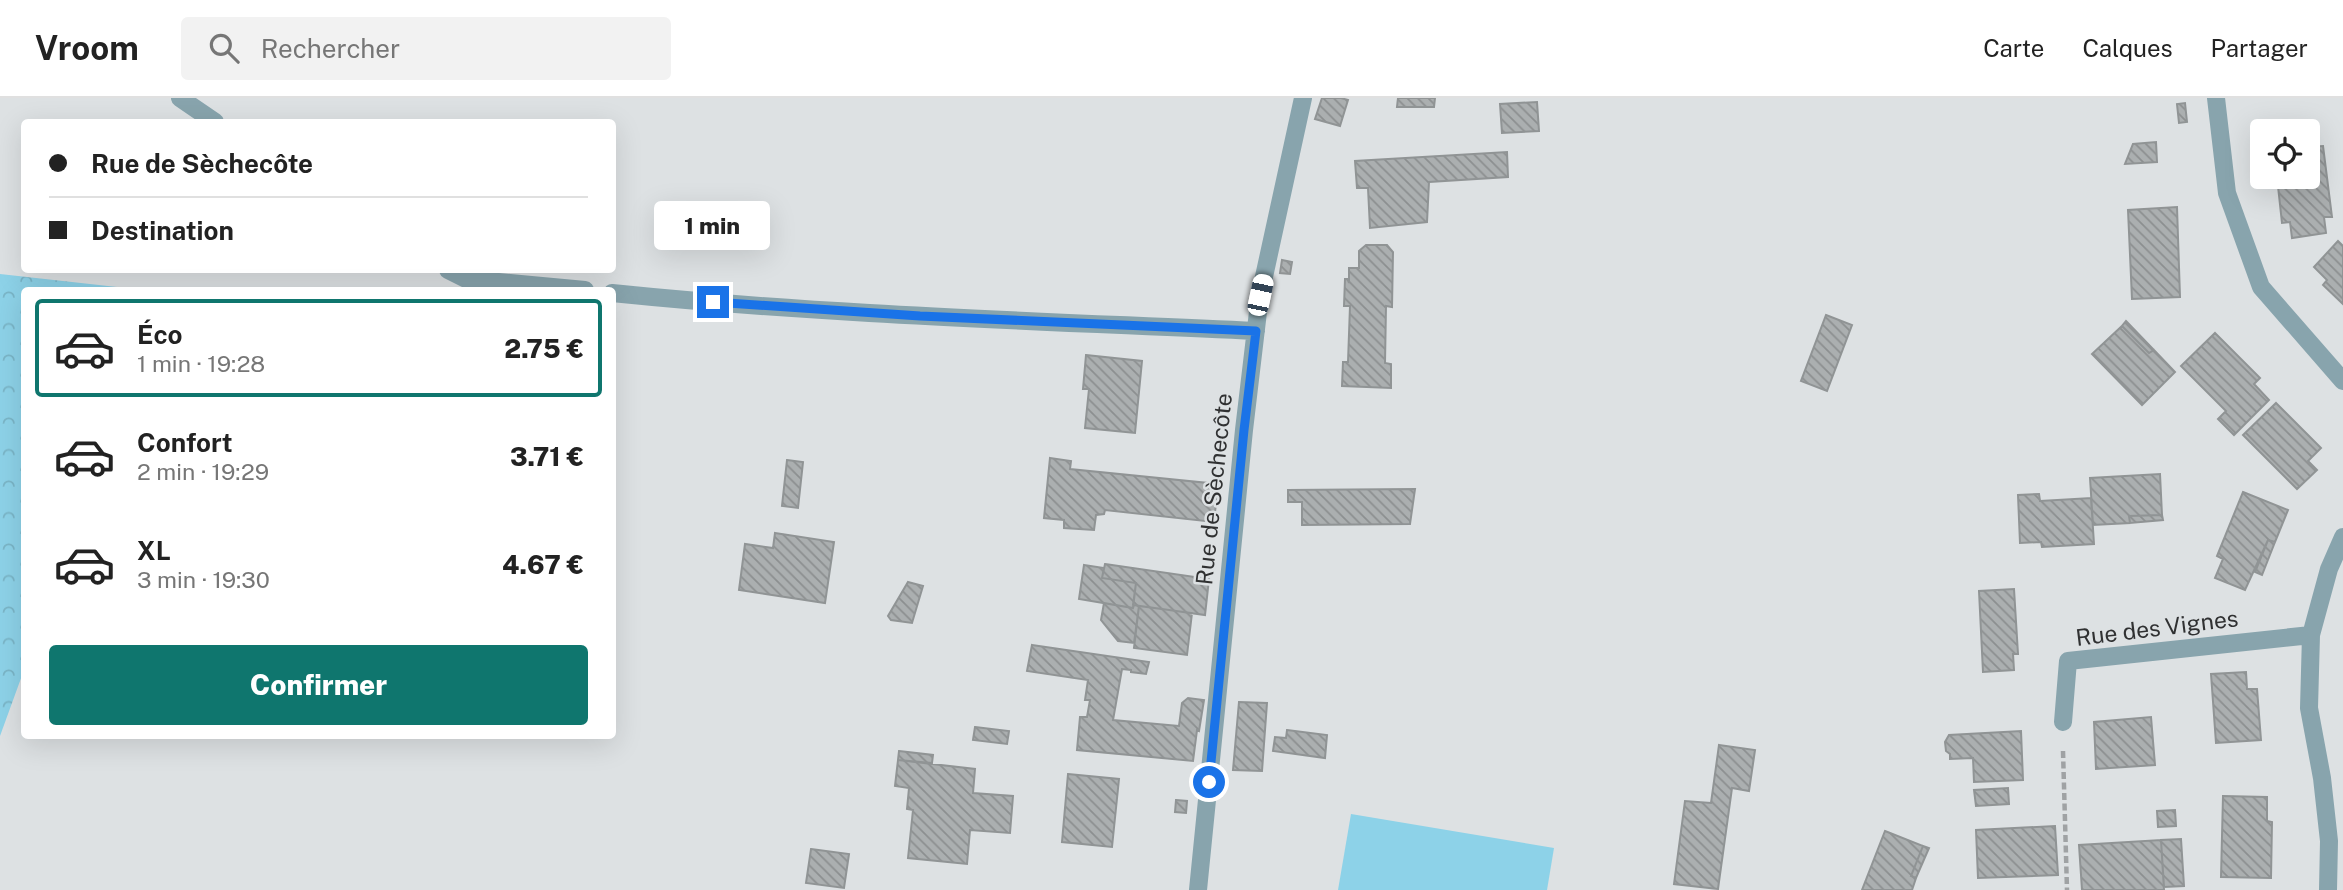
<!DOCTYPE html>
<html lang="fr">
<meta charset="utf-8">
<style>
body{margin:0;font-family:"Public Sans",sans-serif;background:#f2f2f2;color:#222;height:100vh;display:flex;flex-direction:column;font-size:26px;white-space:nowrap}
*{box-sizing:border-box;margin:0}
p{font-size:23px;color:#767676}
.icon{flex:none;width:38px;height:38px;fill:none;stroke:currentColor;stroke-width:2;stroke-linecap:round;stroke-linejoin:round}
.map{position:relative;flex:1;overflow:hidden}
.drawer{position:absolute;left:21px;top:189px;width:595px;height:452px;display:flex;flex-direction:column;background:#fff;border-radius:7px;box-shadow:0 7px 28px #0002}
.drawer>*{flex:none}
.hud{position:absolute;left:21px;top:21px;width:595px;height:154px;border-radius:7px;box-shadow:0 7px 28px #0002;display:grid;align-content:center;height:154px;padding:0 28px;background:#fff}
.buttons{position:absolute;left:2250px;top:21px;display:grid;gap:14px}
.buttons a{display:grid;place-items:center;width:70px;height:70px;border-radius:7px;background:#fff;box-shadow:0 7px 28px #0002;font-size:35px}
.end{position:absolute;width:32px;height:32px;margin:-16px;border:9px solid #1a73e8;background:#fff;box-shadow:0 0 0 4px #fff}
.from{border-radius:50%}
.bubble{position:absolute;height:49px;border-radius:7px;background:#fff;box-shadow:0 7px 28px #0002;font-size:23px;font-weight:800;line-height:49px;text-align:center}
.car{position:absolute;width:21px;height:42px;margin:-21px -10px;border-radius:9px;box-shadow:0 0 5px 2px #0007;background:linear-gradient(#fff 24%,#345 0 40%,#fff 0 76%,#345 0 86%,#fff 0)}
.hud b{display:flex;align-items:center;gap:24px;height:66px;font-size:26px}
.hud b+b{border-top:2px solid #e0e0e0}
.hud i{width:18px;height:18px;background:#222}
ul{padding:12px 0 0;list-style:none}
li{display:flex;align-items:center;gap:21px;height:98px;margin:0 14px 10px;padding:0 14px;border:4px solid transparent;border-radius:7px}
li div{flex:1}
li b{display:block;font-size:26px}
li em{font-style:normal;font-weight:800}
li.current{border-color:#0f766e}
li>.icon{width:63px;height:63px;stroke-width:1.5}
.cta{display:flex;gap:14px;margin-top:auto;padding:14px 28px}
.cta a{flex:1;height:80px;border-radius:7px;background:#0f766e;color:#fff;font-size:28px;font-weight:800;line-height:80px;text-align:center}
header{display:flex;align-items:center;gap:42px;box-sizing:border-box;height:98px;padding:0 35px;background:#fff;border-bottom:2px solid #e0e0e0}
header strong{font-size:33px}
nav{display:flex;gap:38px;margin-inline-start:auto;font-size:24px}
.search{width:490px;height:63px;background:#f2f2f2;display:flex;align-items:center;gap:18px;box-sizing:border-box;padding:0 24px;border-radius:7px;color:#767676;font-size:26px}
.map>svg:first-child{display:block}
.forest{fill:url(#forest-crowns)}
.garden{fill:#8dd2e8}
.building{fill:url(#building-back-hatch);stroke:#909495;stroke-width:2}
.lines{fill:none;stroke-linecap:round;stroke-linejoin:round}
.path{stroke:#9fa2a4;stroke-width:4.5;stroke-dasharray:7 3.5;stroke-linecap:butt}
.minor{stroke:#88a4ad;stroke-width:18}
.route{stroke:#1a73e8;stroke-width:9}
.labels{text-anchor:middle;stroke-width:5;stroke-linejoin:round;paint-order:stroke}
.street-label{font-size:23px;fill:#303132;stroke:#dde1e3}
</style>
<header>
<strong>Vroom</strong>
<div class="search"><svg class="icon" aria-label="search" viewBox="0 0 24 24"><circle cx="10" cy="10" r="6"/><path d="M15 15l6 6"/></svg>Rechercher</div>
<nav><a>Carte</a><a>Calques</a><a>Partager</a></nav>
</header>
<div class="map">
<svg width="2343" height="792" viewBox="0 0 2343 792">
<defs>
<pattern id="forest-crowns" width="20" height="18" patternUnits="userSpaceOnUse" patternTransform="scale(1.75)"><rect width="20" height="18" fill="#8dd2e8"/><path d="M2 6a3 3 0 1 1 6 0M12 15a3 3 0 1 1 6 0" fill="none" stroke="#7ab5c7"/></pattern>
<pattern id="building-back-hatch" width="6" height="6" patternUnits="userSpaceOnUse" patternTransform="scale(1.75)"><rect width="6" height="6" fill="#abafb0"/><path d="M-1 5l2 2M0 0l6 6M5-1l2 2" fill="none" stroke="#8c8f90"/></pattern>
</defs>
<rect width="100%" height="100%" fill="#dde1e3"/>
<path class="forest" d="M0 176 144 192H24V572L0 638Z"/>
<path class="garden" d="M1351 716 1554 750 1547 792H1338Z"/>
<path class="building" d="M1322 0H1341L1348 2 1340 28 1315 21Z
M1398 0H1435L1434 9H1397Z
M1537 4 1539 33 1502 35 1500 6Z
M2185 5 2187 24 2179 25 2177 6Z
M2156 44 2157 64 2125 66 2133 46Z
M2323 48 2332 119H2324L2326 135 2292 140 2290 124 2282 125 2277 79H2308V49Z
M1507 54 1508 79 1429 84 1427 124 1370 130 1368 90H1357L1355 63Z
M2177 109 2180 199 2132 201 2128 112Z
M2338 143 2343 148V206L2323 187 2327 182 2314 169Z
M1366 147H1387L1393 154 1392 209 1386 208 1385 265 1391 266V290L1342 288 1343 264H1348L1350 208H1344L1345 181H1348L1349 185V170H1359V153Z
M1282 162 1292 164 1290 176 1280 175Z
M1826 217 1852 227 1827 293 1801 283Z
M2126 223 2154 252 2149 255 2122 228Z
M2122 228 2149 255 2154 252 2175 274 2142 307 2092 256Z
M2215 235 2260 280 2254 286 2269 302 2234 337 2218 321 2226 313 2181 268Z
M1086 257 1142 263 1135 335 1085 330 1089 291H1083Z
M2276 305 2321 350 2308 363 2317 372 2297 391 2243 337Z
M1050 360 1071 363 1070 371 1218 386 1214 424 1105 412 1104 416 1096 417 1094 432 1064 430V422L1044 420Z
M787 362 803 364 798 410 782 408Z
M2160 376 2162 417 2129 418 2130 425 2093 427 2090 380Z
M1415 391 1410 426 1302 427V404H1288V392Z
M2243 394 2288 412 2275 444 2268 442 2245 492 2215 480 2223 461 2217 458Z
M2039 396 2040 403 2091 400 2094 446 2042 449 2041 444 2020 445 2018 397Z
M2162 417 2163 422 2130 425 2129 418Z
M775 435 834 444 825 505 739 492 745 446 773 450Z
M2268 442 2275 444 2262 477 2255 474Z
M1105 466 1209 481 1205 517 1133 507 1136 485 1102 480Z
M1084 467 1104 470 1102 480 1136 485 1133 510 1079 501Z
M908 484 923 488 912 525 891 522 888 518Z
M2014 491 2018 556H2013L2014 572 1983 574 1979 493Z
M1104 505 1133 510 1134 507 1139 508 1134 545 1118 543 1101 522Z
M1139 508 1192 515 1187 557 1134 550Z
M1032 547 1149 564 1146 576 1131 574V572L1122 571 1113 622 1179 628 1182 605 1188 600 1204 602 1199 633 1197 632 1193 663 1077 652 1080 619H1087L1090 602H1085L1088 582 1027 573Z
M2246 574 2247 591H2257L2261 642 2216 645 2211 576Z
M1239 604 1267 605 1262 673 1233 672Z
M2151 619 2155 667 2096 671 2094 624Z
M975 629 1009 633 1007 646 973 642Z
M1287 632 1327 637 1325 660 1273 653 1275 639 1286 640Z
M2021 633 2023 682 1974 684 1973 660 1950 661V656L1946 653 1945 644 1949 637Z
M1719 647 1755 652 1749 693 1732 690 1718 791 1674 786 1685 703 1711 705Z
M899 653 933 657 932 665 898 662Z
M898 662 975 671 973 695 1013 698 1010 735 970 732 967 766 908 760 913 712 907 711 909 690 895 688Z
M1068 676 1119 681 1112 749 1062 744Z
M2008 690 2009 706 1976 708 1974 692Z
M2223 698 2267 699V723L2272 724 2271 780 2221 779Z
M1176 702 1187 703 1186 715 1175 714Z
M2175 712 2176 728 2158 729 2157 713Z
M2055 728 2058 777 1978 780 1976 732Z
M1885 733 1923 748 1911 778 1916 780 1912 792H1862Z
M2181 741 2184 788 2164 789 2161 742Z
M2161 742 2164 792H2082L2079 747Z
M1923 748 1929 750 1916 780 1911 778Z
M811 751 849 756 844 790 806 785Z"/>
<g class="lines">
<path class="path" d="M2063 653 2067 792"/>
<path class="minor" d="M180 0 215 24
M2216 0 2227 95 2261 189 2343 283
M448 172 466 181 585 192
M612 195C826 217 1041 223 1256 233
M2063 624 2068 563 2311 537
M1198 792 1244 332 1260 197 1303 0
M2328 792 2329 743 2322 680 2309 610 2311 537 2329 471 2343 439"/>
</g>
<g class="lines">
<path class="route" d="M713 204 920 218 1256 233 1244 332 1209 684"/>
</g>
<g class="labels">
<g class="street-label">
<text transform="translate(1214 391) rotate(-84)" y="8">Rue de Sèchecôte</text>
<text transform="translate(2157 530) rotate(-7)" y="8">Rue des Vignes</text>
</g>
</g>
</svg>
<div class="buttons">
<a><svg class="icon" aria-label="locate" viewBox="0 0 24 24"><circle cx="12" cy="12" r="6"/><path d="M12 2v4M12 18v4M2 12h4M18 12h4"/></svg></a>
</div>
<i class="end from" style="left:1209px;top:684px"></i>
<i class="end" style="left:713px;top:204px"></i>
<div class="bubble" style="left:654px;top:103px;width:116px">1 min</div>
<i class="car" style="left:1260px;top:197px;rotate:12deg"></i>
<div class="hud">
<b><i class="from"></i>Rue de Sèchecôte</b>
<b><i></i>Destination</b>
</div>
<section class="drawer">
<ul>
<li class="current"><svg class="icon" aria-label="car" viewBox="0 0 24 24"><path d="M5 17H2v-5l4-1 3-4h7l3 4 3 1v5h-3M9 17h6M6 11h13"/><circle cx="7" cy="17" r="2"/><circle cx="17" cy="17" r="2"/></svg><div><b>Éco</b><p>1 min · 19:28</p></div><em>2.75 €</em></li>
<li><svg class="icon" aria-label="car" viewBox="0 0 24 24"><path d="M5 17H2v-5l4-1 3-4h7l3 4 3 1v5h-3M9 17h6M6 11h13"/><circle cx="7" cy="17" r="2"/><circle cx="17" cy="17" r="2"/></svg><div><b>Confort</b><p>2 min · 19:29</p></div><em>3.71 €</em></li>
<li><svg class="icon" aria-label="car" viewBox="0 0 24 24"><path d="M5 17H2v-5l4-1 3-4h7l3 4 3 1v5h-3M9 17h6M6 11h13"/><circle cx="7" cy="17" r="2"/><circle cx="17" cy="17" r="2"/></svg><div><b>XL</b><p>3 min · 19:30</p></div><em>4.67 €</em></li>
</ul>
<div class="cta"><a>Confirmer</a></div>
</section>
</div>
